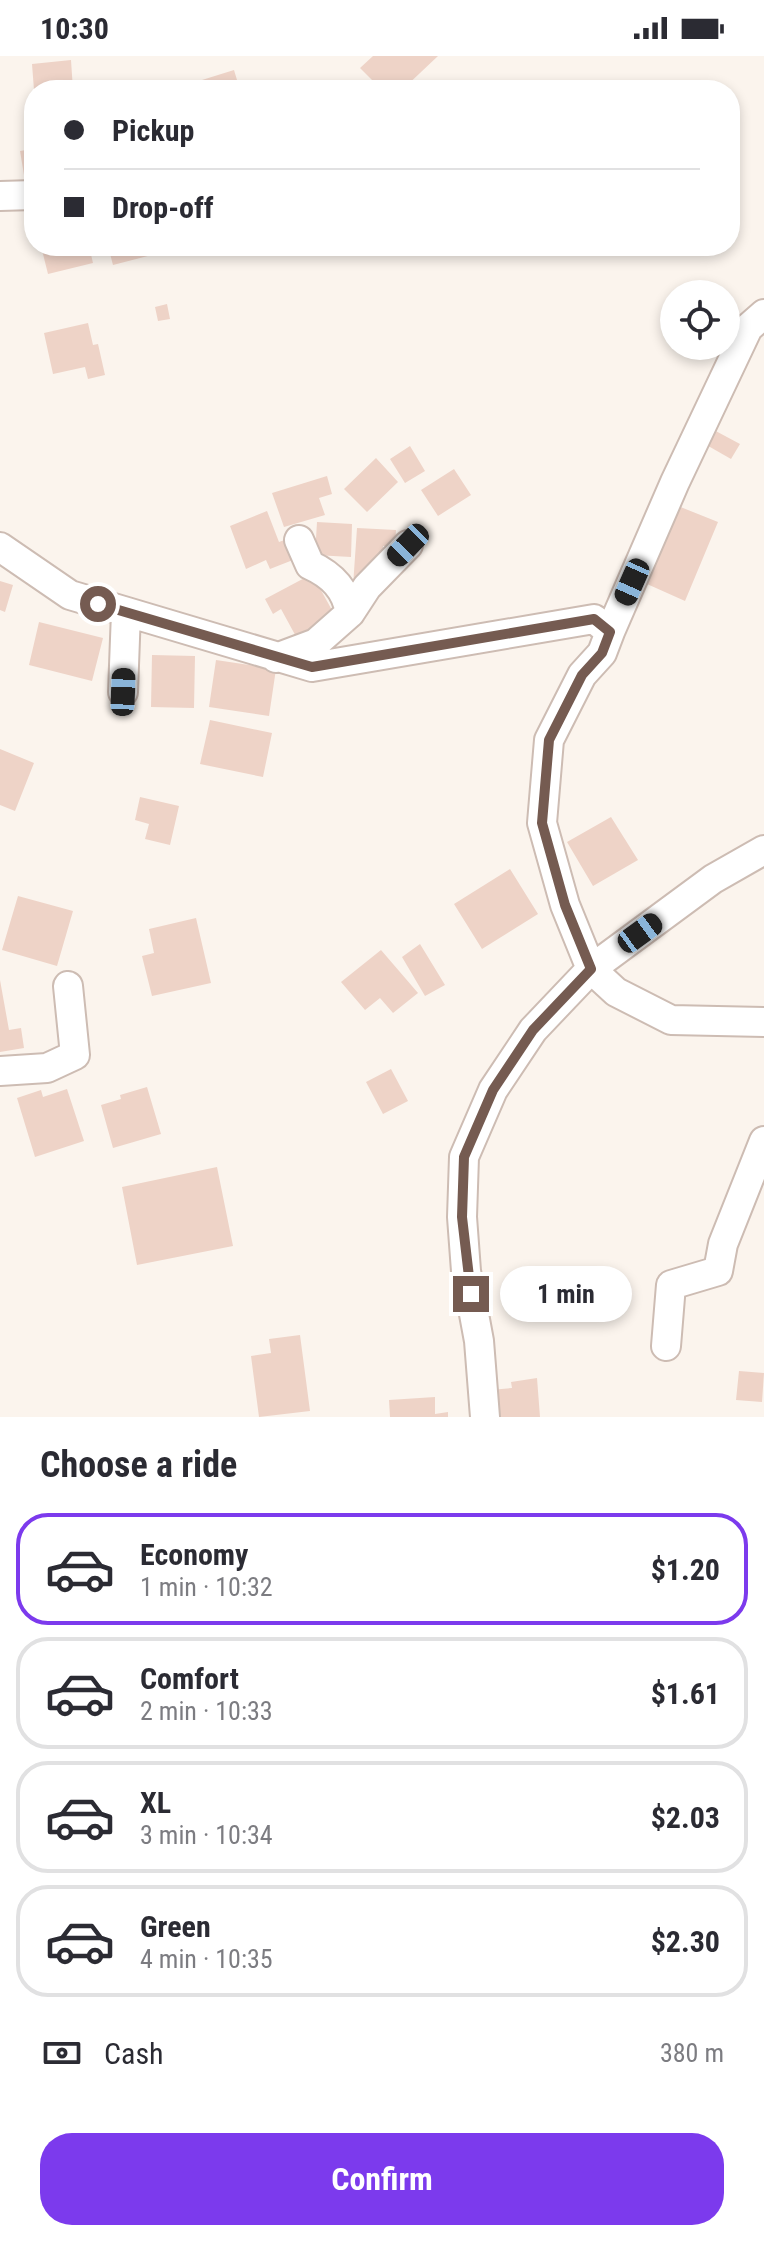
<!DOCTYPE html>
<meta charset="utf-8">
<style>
body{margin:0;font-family:"Roboto Condensed",sans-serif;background:#f2f2f3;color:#2b2b33;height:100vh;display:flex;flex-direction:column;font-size:30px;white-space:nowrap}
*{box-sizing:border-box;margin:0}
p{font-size:26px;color:#7c7c81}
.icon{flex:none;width:44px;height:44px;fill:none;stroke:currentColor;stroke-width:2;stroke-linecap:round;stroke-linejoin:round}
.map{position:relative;height:1361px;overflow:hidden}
.details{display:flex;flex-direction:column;background:#fff;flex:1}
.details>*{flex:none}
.top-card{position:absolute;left:24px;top:24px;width:716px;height:176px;border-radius:32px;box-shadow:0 4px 12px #0003;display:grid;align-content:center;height:176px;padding:0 40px;background:#fff}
.controls{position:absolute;left:660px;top:224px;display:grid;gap:16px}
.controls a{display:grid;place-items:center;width:80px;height:80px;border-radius:50%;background:#fff;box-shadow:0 4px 12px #0003;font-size:40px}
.end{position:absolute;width:36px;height:36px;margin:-18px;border:10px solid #755b51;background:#fff;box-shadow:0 0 0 4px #fff}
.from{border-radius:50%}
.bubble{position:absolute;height:56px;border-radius:28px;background:#fff;box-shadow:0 4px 12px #0003;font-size:26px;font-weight:700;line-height:56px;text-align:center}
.car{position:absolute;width:24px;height:48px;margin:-24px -12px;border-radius:10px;box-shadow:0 0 6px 2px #0007;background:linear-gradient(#222 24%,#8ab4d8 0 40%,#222 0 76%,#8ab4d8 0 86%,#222 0)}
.top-card b{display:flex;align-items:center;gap:28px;height:76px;font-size:30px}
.top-card b+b{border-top:2px solid #e1e1e2}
.top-card i{width:20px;height:20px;background:#2b2b33}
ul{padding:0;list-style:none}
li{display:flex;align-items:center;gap:24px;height:112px;margin:0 16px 12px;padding:0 24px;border:4px solid #e1e1e2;border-radius:32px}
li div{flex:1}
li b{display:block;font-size:30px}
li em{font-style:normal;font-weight:700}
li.selected{border-color:#7c3aed}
li>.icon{width:72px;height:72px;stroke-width:1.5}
h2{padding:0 40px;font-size:36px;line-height:96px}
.pay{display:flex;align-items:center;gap:20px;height:88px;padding:0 40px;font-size:30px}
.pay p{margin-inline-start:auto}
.cta{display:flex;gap:16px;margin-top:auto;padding:16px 40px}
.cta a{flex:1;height:92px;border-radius:32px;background:#7c3aed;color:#fff;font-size:32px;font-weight:700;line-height:92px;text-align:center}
.status{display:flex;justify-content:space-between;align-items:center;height:56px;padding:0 40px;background:#fff;direction:ltr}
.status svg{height:22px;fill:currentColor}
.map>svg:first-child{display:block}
.building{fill:#eed3c7}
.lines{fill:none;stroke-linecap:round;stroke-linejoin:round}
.minor-casing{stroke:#cdbcb3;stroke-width:32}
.minor{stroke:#fff;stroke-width:28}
.route{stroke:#755b51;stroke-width:10}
</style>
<div class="status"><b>10:30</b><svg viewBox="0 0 49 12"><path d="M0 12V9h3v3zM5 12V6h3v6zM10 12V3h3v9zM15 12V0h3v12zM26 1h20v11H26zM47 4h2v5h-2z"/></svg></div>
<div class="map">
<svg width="764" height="1361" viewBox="0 0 764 1361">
<rect width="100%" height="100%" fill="#fbf4ed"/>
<path class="building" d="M373 0H438L402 34H382L360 12Z
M71 4 73 34H34L32 8Z
M234 14 240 34H187L186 29Z
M30 80H34V130L26 131 20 95 32 93Z
M41 190H89L93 207 48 218Z
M108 190H169L171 194 113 209Z
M167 248 170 263 158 265 155 251Z
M88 267 93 289 98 288 105 319 88 323 85 311 53 318 44 277Z
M712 373 740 388 731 403 703 387Z
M410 390 425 415 405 427 390 403Z
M376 402 398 426 367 456 344 433Z
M454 413 471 439 438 460 421 434Z
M327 420 332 438 319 442 325 459 284 471 272 437Z
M678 450 718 466 685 545 647 528Z
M267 455 279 486 290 482 298 502 270 513 266 504 246 513 230 470Z
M317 466 352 468 351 501 315 499Z
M357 472 396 474 395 490H383L381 517 353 530Z
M312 518 338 565 299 586 281 553 273 558 265 543Z
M0 525 13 529 5 556 0 554Z
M39 566 103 582 92 625 29 609Z
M152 599 195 600 194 652 151 651Z
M216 604 276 613 269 660 209 651Z
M210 664 272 677 263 721 200 708Z
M0 693 34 707 15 755 0 749Z
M140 741 179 750 170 789 145 783 149 768 135 764Z
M611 761 638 804 593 830 567 786Z
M510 813 538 858 482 893 454 848Z
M18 840 73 855 57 910 2 894Z
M196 862 211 927 152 940 142 900 154 897 149 873Z
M420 888 445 929 425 940 402 901Z
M381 894 418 937 393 957 380 942 365 954 341 926Z
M0 924 9 974 21 972 24 992 0 996Z
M391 1013 408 1045 383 1058 366 1026Z
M147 1031 161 1078 113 1092 101 1049 121 1043 120 1039Z
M67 1033 84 1085 35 1101 17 1042 41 1034 43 1041Z
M217 1111 233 1190 137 1209 122 1131Z
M300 1279 310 1355 259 1361 251 1300 271 1297 269 1283Z
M739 1315 764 1317 762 1346 736 1344Z
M537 1322 540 1361H493L490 1334 512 1332 511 1326Z
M435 1341V1358L448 1356V1361H390L389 1344Z"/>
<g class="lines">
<g class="minor-casing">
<path id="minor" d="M0 140 34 139
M0 491 70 539 312 611 594 563 610 576 602 597 582 619 549 684 542 767 565 849 591 913 616 936 671 964 764 966
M350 557 367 531 408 489
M610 576 675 426 748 272 764 258
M276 602 316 587 350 557C346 533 332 519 310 509L299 484
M123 636 126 556
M0 1015 47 1012 75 999 68 930
M666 1290 671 1229 718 1215 723 1188 764 1085
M485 1361 479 1285 466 1215 462 1161 464 1101 493 1034 533 974 591 913 713 823 764 794"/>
</g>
<use href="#minor" class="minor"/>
</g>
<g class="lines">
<path class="route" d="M98 548 312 611 594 563 610 576 602 597 582 619 549 684 542 767 565 849 591 913 533 974 493 1034 464 1101 462 1161 471 1238"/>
</g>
</svg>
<div class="controls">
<a><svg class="icon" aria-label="locate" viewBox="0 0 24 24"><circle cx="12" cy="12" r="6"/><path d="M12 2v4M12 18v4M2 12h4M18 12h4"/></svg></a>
</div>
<i class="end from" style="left:98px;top:548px"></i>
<i class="end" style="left:471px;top:1238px"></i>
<div class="bubble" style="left:500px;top:1210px;width:132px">1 min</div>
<i class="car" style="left:408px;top:489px;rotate:224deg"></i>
<i class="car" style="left:632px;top:526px;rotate:204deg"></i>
<i class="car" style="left:123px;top:636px;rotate:2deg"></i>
<i class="car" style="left:640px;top:877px;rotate:54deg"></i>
<div class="top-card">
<b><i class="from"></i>Pickup</b>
<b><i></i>Drop-off</b>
</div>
</div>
<section class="details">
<h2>Choose a ride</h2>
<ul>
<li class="selected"><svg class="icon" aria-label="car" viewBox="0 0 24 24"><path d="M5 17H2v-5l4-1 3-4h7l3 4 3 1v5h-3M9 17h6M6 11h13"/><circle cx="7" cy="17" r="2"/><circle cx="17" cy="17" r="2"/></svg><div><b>Economy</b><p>1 min · 10:32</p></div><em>$1.20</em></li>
<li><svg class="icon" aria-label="car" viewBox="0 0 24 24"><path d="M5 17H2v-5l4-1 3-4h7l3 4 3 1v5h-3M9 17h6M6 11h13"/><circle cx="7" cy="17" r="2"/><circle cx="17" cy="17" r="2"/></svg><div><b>Comfort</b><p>2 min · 10:33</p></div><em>$1.61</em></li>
<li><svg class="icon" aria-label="car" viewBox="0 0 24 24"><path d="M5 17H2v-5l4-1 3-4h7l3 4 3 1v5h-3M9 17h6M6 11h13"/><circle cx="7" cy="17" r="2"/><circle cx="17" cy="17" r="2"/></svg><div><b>XL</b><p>3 min · 10:34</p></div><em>$2.03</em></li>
<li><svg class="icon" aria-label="car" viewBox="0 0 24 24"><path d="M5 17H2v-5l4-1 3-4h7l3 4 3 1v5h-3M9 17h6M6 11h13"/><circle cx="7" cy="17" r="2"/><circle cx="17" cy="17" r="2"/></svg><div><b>Green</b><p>4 min · 10:35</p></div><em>$2.30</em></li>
</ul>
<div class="pay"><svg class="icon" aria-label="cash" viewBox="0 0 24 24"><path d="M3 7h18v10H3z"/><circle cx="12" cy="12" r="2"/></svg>Cash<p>380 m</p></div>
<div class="cta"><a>Confirm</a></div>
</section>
